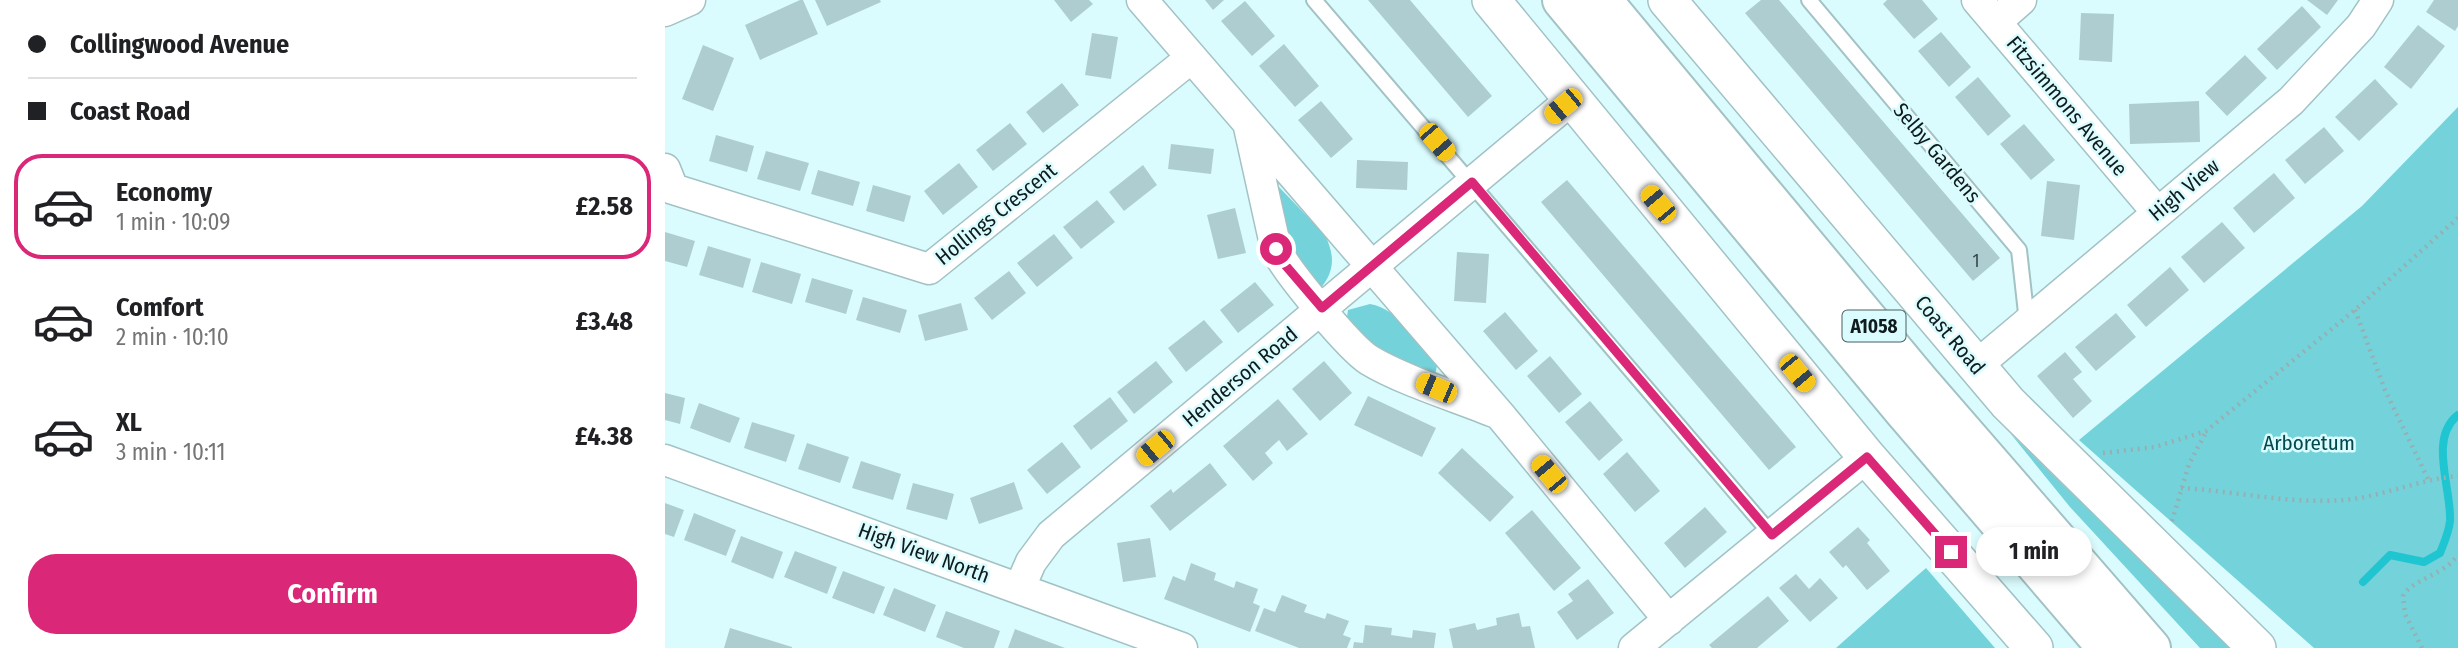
<!DOCTYPE html>
<meta charset="utf-8">
<style>
body{margin:0;font-family:"Fira Sans Condensed",sans-serif;background:#f6f6f6;color:#202124;height:100vh;display:flex;flex-direction:column;font-size:26px;white-space:nowrap}
*{box-sizing:border-box;margin:0}
p{font-size:23px;color:#757577}
.icon{flex:none;width:38px;height:38px;fill:none;stroke:currentColor;stroke-width:2;stroke-linecap:round;stroke-linejoin:round}
.map{position:relative;flex:1;overflow:hidden}
.details{display:flex;flex-direction:column;background:#fff;width:665px}
.details>*{flex:none}
.top-card{display:grid;align-content:center;height:154px;padding:0 28px;background:#fff}
.end{position:absolute;width:32px;height:32px;margin:-16px;border:9px solid #db2777;background:#fff;box-shadow:0 0 0 4px #fff}
.from{border-radius:50%}
.bubble{position:absolute;height:49px;border-radius:24px;background:#fff;box-shadow:0 4px 10px #0003;font-size:23px;font-weight:700;line-height:49px;text-align:center}
.car{position:absolute;width:21px;height:42px;margin:-21px -10px;border-radius:9px;box-shadow:0 0 5px 2px #0007;background:linear-gradient(#f5c518 24%,#345 0 40%,#f5c518 0 76%,#345 0 86%,#f5c518 0)}
.top-card b{display:flex;align-items:center;gap:24px;height:66px;font-size:26px}
.top-card b+b{border-top:2px solid #e0e0e0}
.top-card i{width:18px;height:18px;background:#202124}
ul{padding:0;list-style:none}
li{display:flex;align-items:center;gap:21px;height:105px;margin:0 14px 10px;padding:0 14px;border:4px solid transparent;border-radius:28px}
li div{flex:1}
li b{display:block;font-size:26px}
li em{font-style:normal;font-weight:700}
li.on{border-color:#db2777}
li>.icon{width:63px;height:63px;stroke-width:1.5}
.action{display:flex;gap:14px;margin-top:auto;padding:14px 28px}
.action a{flex:1;height:80px;border-radius:28px;background:#db2777;color:#fff;font-size:28px;font-weight:700;line-height:80px;text-align:center}
main{display:flex;flex:1;min-height:0}
.map>svg:first-child{display:block}
.green{fill:#73d2da}
.lines{fill:none;stroke-linecap:round;stroke-linejoin:round}
.stream{stroke:#1fc5d1;stroke-width:8}
.building{fill:#aecdd0}
.service-casing{stroke:#a2c2c4;stroke-width:18}
.minor-casing{stroke:#a2c2c4;stroke-width:33}
.tertiary-casing{stroke:#a2c2c4;stroke-width:40}
.trunk-casing{stroke:#a2c2c4;stroke-width:42}
.path{stroke:#96b0b2;stroke-width:4.5;stroke-dasharray:2 5;stroke-linecap:butt}
.service{stroke:#fff;stroke-width:14}
.minor{stroke:#fff;stroke-width:30}
.tertiary{stroke:#fff;stroke-width:37}
.trunk{stroke:#fff;stroke-width:38}
.route{stroke:#db2777;stroke-width:9}
.labels{text-anchor:middle;stroke-width:5;stroke-linejoin:round;paint-order:stroke}
.number-label{font-size:18px;fill:#374849}
.shield{fill:#dbfcfe;stroke:#4c5e60;stroke-width:2}
.shield-label{font-size:19px;font-weight:bold;fill:#0f1b1c}
.street-label{font-size:21px;fill:#0f1b1c;stroke:#dbfcfe}
.park-label{font-size:21px;fill:#02484d;stroke:#dbfcfe}
</style>
<main>
<section class="details">
<div class="top-card">
<b><i class="from"></i>Collingwood Avenue</b>
<b><i></i>Coast Road</b>
</div>
<ul>
<li class="on"><svg class="icon" aria-label="car" viewBox="0 0 24 24"><path d="M5 17H2v-5l4-1 3-4h7l3 4 3 1v5h-3M9 17h6M6 11h13"/><circle cx="7" cy="17" r="2"/><circle cx="17" cy="17" r="2"/></svg><div><b>Economy</b><p>1 min · 10:09</p></div><em>£2.58</em></li>
<li><svg class="icon" aria-label="car" viewBox="0 0 24 24"><path d="M5 17H2v-5l4-1 3-4h7l3 4 3 1v5h-3M9 17h6M6 11h13"/><circle cx="7" cy="17" r="2"/><circle cx="17" cy="17" r="2"/></svg><div><b>Comfort</b><p>2 min · 10:10</p></div><em>£3.48</em></li>
<li><svg class="icon" aria-label="car" viewBox="0 0 24 24"><path d="M5 17H2v-5l4-1 3-4h7l3 4 3 1v5h-3M9 17h6M6 11h13"/><circle cx="7" cy="17" r="2"/><circle cx="17" cy="17" r="2"/></svg><div><b>XL</b><p>3 min · 10:11</p></div><em>£4.38</em></li>
</ul>
<div class="action"><a>Confirm</a></div>
</section>
<div class="map">
<svg width="1793" height="648" viewBox="0 0 1793 648">
<rect width="100%" height="100%" fill="#dbfcfe"/>
<path class="green" d="M1793 107V648H1649L1414 440 1697 206Z
M613 186 660 235C670 256 670 271 655 289L625 258 609 188Z
M705 304C735 309 754 344 772 366L770 375 713 350 682 317 683 310Z
M1345 433 1566 648H1535L1405 507Z
M1261 568 1330 648H1171L1253 575Z"/>
<g class="lines">
<path class="stream" d="M1698 582 1725 555 1759 562 1775 553C1779 543 1784 532 1785 521 1787 490 1763 438 1793 415"/>
</g>
<path class="building" d="M135 0H138L153 34 95 60 80 25Z
M150 0H215L216 2 162 26Z
M389 0H424L428 4 406 22Z
M540 0H559L548 10Z
M703 0H745L827 96 803 117Z
M1096 0H1114L1335 258 1308 281 1080 13Z
M1222 0H1257L1273 19 1249 39 1218 4Z
M1642 0H1673L1662 15Z
M1769 0H1793V26L1790 31 1761 12Z
M580 1 610 36 587 56 556 21Z
M1637 6 1656 27 1612 70 1592 49Z
M1416 13 1449 14 1447 62 1414 60Z
M1753 25 1780 46 1746 89 1719 67Z
M1276 32 1306 67 1284 87 1253 51Z
M427 33 453 37 446 79 420 75Z
M619 44 654 86 630 107 594 66Z
M38 45 69 58 48 111 17 99Z
M1580 55 1602 78 1562 116 1540 93Z
M1313 77 1346 116 1323 136 1290 97Z
M1710 79 1733 104 1694 141 1670 117Z
M397 83 414 105 378 133 361 112Z
M656 101 688 139 666 158 633 120Z
M1534 101 1535 142 1465 144 1464 104Z
M345 123 362 144 328 171 311 150Z
M1359 124 1390 160 1366 180 1335 144Z
M1659 127 1679 151 1640 184 1620 160Z
M51 135 89 146 82 172 44 161Z
M506 144 549 149 546 174 503 169Z
M101 151 144 163 135 191 92 179Z
M692 160 743 162 742 190 691 188Z
M294 163 313 187 278 215 259 191Z
M478 165 492 185 459 211 444 192Z
M153 170 195 182 188 206 146 194Z
M1609 173 1630 198 1589 233 1568 208Z
M902 180 1131 447 1104 470 876 202Z
M1382 181 1415 185 1409 240 1376 236Z
M208 185 246 196 239 222 201 211Z
M432 200 450 222 416 249 398 227Z
M570 208 581 253 553 259 542 215Z
M1557 222 1580 248 1539 283 1516 257Z
M0 232 30 241 22 267 0 261Z
M389 234 408 258 372 287 352 263Z
M43 246 86 259 78 288 34 275Z
M792 252 824 254 821 303 789 301Z
M96 262 136 274 127 304 87 292Z
M1505 267 1524 290 1481 327 1462 305Z
M344 271 361 293 327 320 309 298Z
M147 278 188 290 181 314 140 302Z
M590 282 609 305 573 333 555 310Z
M198 297 242 310 235 333 191 320Z
M296 303 303 330 260 341 253 315Z
M840 312 873 351 851 370 818 331Z
M1451 313 1471 337 1431 371 1410 347Z
M539 320 558 342 521 372 503 348Z
M1400 352 1417 372 1408 379 1427 401 1408 418 1372 376Z
M885 356 917 394 894 413 862 376Z
M491 361 508 382 469 414 452 392Z
M659 361 687 393 655 421 627 389Z
M0 393 20 398 15 424 0 420Z
M703 396 771 428 757 457 689 425Z
M445 397 463 421 426 450 408 426Z
M613 399 643 434 622 451 614 440 600 453 608 463 588 481 558 446Z
M925 401 958 440 934 461 900 422Z
M34 403 75 418 65 443 25 428Z
M87 422 130 435 121 462 79 448Z
M397 442 416 467 382 494 362 470Z
M142 443 184 457 175 483 133 469Z
M797 448 849 497 825 522 773 473Z
M962 452 995 491 970 512 938 474Z
M196 461 236 474 228 500 187 488Z
M545 463 562 485 505 531 485 506 506 489 508 493Z
M349 482 358 509 314 524 305 498Z
M248 483 289 494 282 520 241 509Z
M0 503 19 510 9 537 0 534Z
M1040 507 1062 532 1020 568 999 543Z
M867 510 916 568 889 591 840 533Z
M29 513 71 530 61 556 19 540Z
M1193 527 1205 540 1202 543 1225 571 1202 590 1181 565 1178 568 1164 552Z
M76 536 118 552 108 579 66 562Z
M485 538 491 577 458 582 452 543Z
M130 551 172 567 162 594 119 577Z
M526 563 551 573 549 580 569 588 571 581 593 589 588 603 595 606 585 632 499 599 508 576 520 581Z
M178 571 220 587 209 614 167 598Z
M1131 574 1144 589 1155 578 1173 598 1145 622 1114 588Z
M923 579 949 613 912 640 892 612 908 601 903 594Z
M229 588 271 605 260 632 218 615Z
M617 595 642 605 639 612 660 619 662 613 684 621 678 635 686 638 682 648H634L590 631 599 608 610 612Z
M1103 596 1124 621 1092 648H1047L1044 645Z
M281 611 335 631 329 648H299L271 637Z
M854 613 857 627 865 626 870 648H788L784 629 810 623 812 630 832 625 831 618Z
M700 625 727 628 726 635 747 638 748 630 771 633 769 648H688L689 642 698 643Z
M65 628 127 647V648H59Z
M350 629 400 648H343Z"/>
<g class="lines">
<g class="service-casing">
<path id="service" d="M649 0 1107 535
M1144 0 1354 250 1362 322"/>
</g>
<g class="minor-casing">
<path id="minor" d="M477 0 835 415 1004 620
M1312 0 1492 212
M0 11 25 0
M1331 22 1356 0
M584 127 611 249C620 270 685 348 704 360 737 380 792 397 829 412
M0 169 8 189 264 269 526 58
M1311 366 1626 101 1696 26 1713 0
M0 460 517 648
M355 587 366 562 386 535 907 99
M969 648 1202 457"/>
</g>
<g class="tertiary-casing">
<path id="tertiary" d="M826 0 1202 457 1369 648
M1002 0 1343 403 1592 648"/>
</g>
<g class="trunk-casing">
<path id="trunk" d="M897 0 1238 410 1442 648
M937 0 1255 382 1486 648"/>
</g>
<path class="path" d="M1690 310 1720 390 1763 479
M1438 453 1490 447 1541 431 1690 310 1793 218
M1516 488C1572 491 1630 506 1688 499 1723 494 1757 479 1793 476
M1507 521 1524 464 1541 432
M1757 648 1740 614 1738 596C1747 579 1778 576 1793 555"/>
<use href="#service" class="service"/>
<use href="#minor" class="minor"/>
<use href="#tertiary" class="tertiary"/>
<use href="#trunk" class="trunk"/>
</g>
<g class="lines">
<path class="route" d="M611 249 615 259 657 308 807 182 1107 535 1202 457 1286 552"/>
</g>
<g class="labels">
<g class="number-label">
<text x="1311" y="267">1</text>
</g>
<rect class="shield" x="1177.5" y="310.5" width="63" height="31" rx="5"/>
<g class="shield-label">
<text x="1209" y="333">A1058</text>
</g>
<g class="street-label">
<text transform="translate(1402 106) rotate(50)" y="7">Fitzsimmons Avenue</text>
<text transform="translate(1272 153) rotate(50)" y="7">Selby Gardens</text>
<text transform="translate(1519 190) rotate(-40)" y="7">High View</text>
<text transform="translate(331 214) rotate(-39)" y="7">Hollings Crescent</text>
<text transform="translate(1285 335) rotate(50)" y="7">Coast Road</text>
<text transform="translate(575 377) rotate(-40)" y="7">Henderson Road</text>
<text transform="translate(259 553) rotate(20)" y="7">High View North</text>
</g>
<g class="park-label">
<text x="1644" y="450">Arboretum</text>
</g>
</g>
</svg>
<i class="end from" style="left:611px;top:249px"></i>
<i class="end" style="left:1286px;top:552px"></i>
<div class="bubble" style="left:1311px;top:527px;width:116px">1 min</div>
<i class="car" style="left:898px;top:106px;rotate:230deg"></i>
<i class="car" style="left:772px;top:142px;rotate:139deg"></i>
<i class="car" style="left:993px;top:204px;rotate:320deg"></i>
<i class="car" style="left:1132px;top:373px;rotate:140deg"></i>
<i class="car" style="left:771px;top:388px;rotate:293deg"></i>
<i class="car" style="left:490px;top:448px;rotate:230deg"></i>
<i class="car" style="left:884px;top:474px;rotate:320deg"></i>
</div>
</main>
